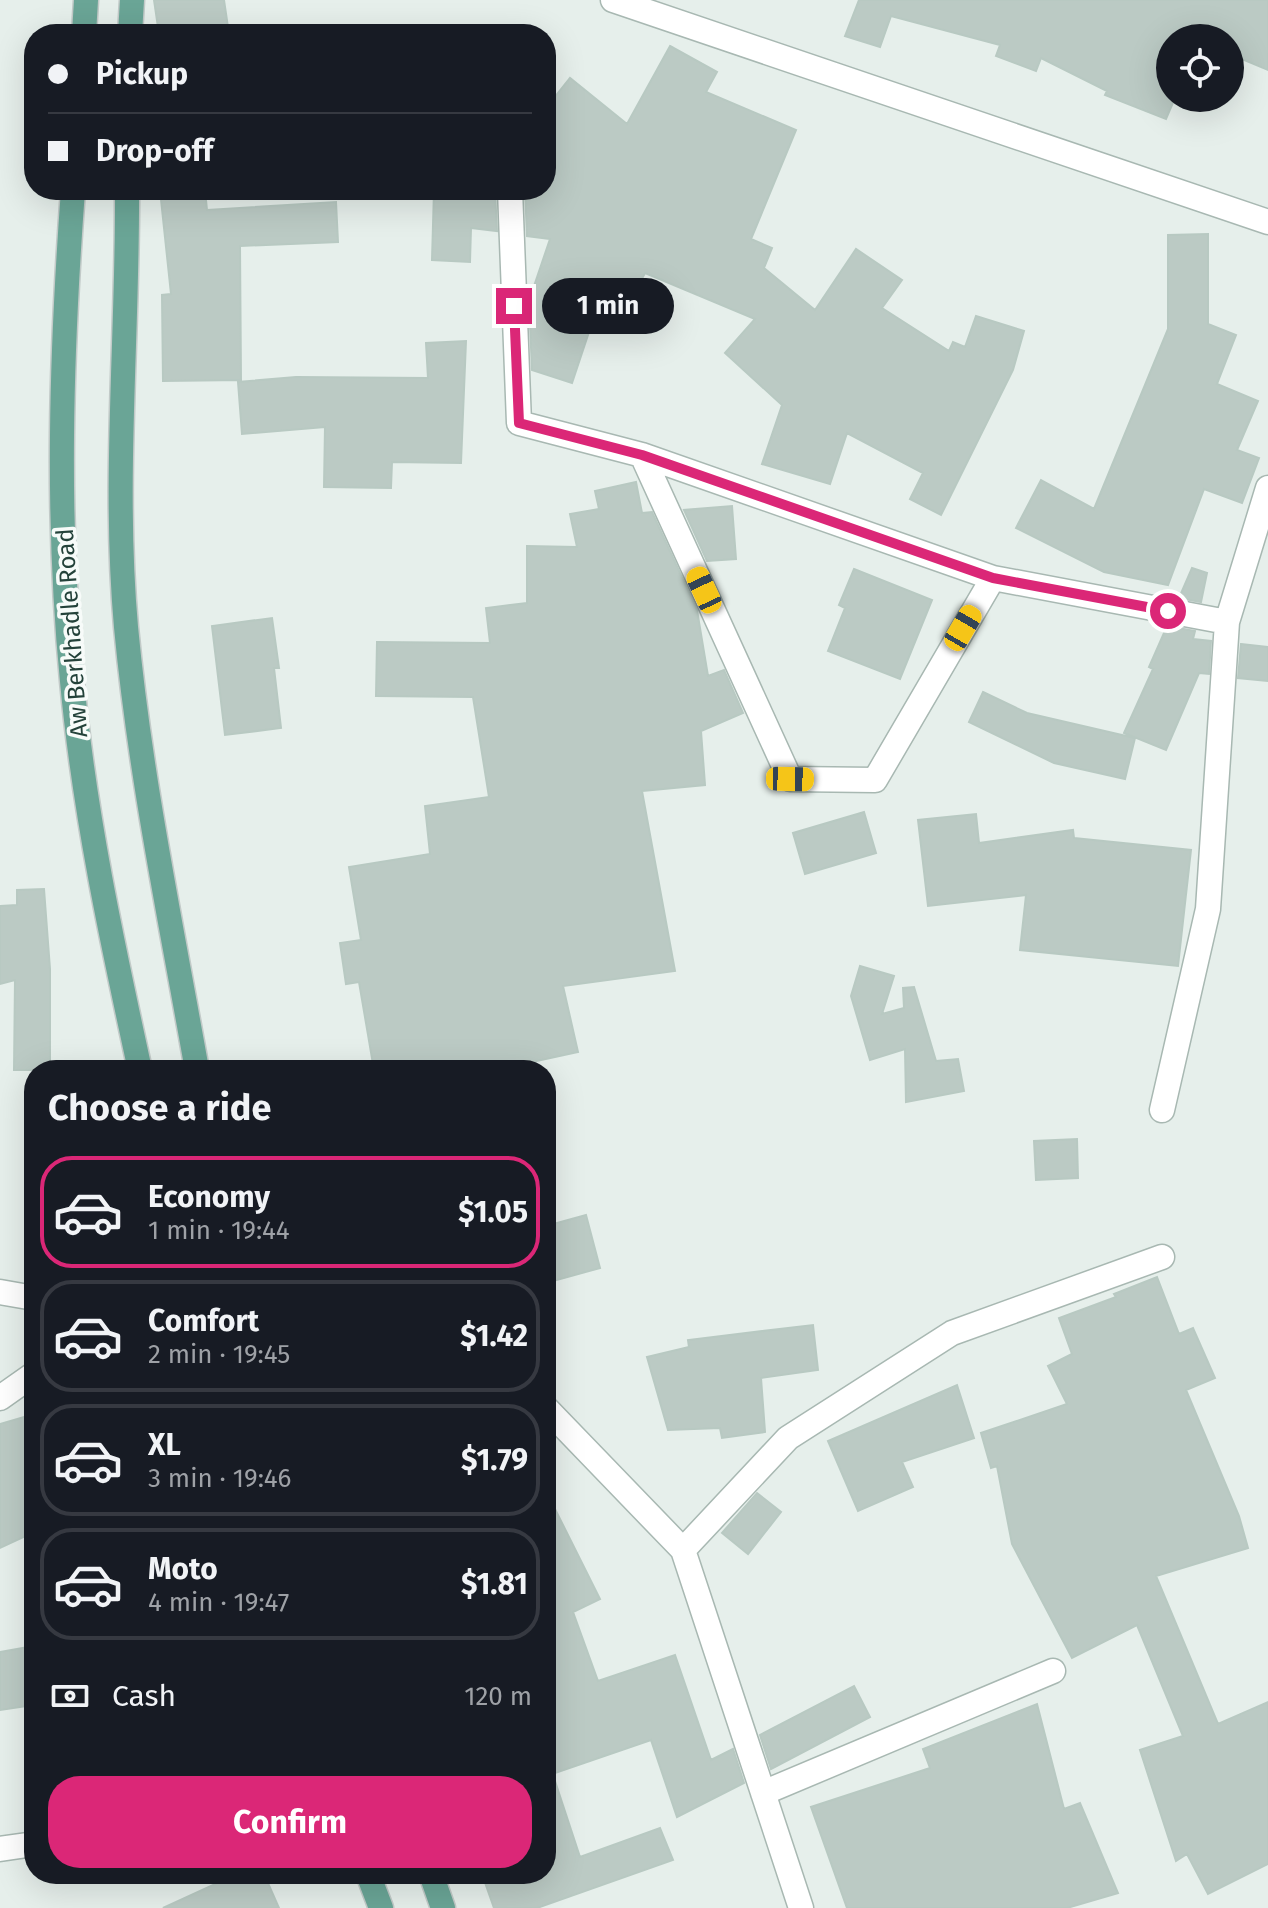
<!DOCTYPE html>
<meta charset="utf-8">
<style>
body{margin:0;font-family:"Fira Sans",sans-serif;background:#242831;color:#f1f3f6;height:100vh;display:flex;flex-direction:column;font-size:30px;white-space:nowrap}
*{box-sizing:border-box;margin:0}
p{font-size:26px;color:#9ea1a6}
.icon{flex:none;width:44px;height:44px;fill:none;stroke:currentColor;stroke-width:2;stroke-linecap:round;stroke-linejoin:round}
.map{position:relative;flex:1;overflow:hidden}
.panel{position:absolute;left:24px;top:1060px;width:532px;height:824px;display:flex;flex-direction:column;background:#171b24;border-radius:32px;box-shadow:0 8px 32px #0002}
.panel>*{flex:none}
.banner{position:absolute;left:24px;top:24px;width:532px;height:176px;border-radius:32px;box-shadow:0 8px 32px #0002;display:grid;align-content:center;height:176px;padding:0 24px;background:#171b24}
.controls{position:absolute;left:1156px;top:24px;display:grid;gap:16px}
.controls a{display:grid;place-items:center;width:88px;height:88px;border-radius:50%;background:#171b24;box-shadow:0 8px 32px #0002;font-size:40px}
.end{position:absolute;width:36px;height:36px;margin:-18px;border:10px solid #db2777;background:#fff;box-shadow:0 0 0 4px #fff}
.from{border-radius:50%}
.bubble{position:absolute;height:56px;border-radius:28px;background:#171b24;box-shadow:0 8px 32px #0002;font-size:26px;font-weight:700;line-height:56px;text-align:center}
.car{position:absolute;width:24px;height:48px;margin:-24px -12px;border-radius:10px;box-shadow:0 0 6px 2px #0007;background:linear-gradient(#f5c518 24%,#345 0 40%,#f5c518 0 76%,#345 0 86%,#f5c518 0)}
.banner b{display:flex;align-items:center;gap:28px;height:76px;font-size:30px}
.banner b+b{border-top:2px solid #363941}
.banner i{width:20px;height:20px;background:#f1f3f6}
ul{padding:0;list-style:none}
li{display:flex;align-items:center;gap:24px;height:112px;margin:0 16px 12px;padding:0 8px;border:4px solid #363941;border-radius:32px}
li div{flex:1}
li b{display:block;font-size:30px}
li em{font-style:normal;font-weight:700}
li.on{border-color:#db2777}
li>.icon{width:72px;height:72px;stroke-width:1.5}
h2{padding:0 24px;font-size:36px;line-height:96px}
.pay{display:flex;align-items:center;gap:20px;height:88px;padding:0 24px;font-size:30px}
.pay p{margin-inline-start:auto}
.button{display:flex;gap:16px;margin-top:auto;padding:16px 24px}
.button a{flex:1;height:92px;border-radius:32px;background:#db2777;color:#fff;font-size:32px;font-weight:700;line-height:92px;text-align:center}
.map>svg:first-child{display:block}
.building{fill:#bbcac4;stroke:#b8c9c2;stroke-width:2}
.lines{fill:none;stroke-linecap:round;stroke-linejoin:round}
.minor-casing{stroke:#a8b8b2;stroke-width:27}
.major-casing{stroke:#c2cac8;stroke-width:27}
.minor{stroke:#fff;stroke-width:24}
.major{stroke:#6aa596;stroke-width:24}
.route{stroke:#db2777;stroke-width:10}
.labels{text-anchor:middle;stroke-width:7;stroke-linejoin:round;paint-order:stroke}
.street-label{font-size:24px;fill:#24423a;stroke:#f7fbf9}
</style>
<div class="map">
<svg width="1268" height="1908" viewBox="0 0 1268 1908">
<rect width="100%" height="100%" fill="#e6efeb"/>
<path class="building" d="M154 0H224L229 34H159Z
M859 0H1268V70L1230 54V38H1170V98H1175L1166 119 1105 95 1107 91 1041 58 1036 71 996 56 1000 45 891 16 880 47 845 36Z
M670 46 717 72 706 92 796 130 751 239 772 248 764 268 815 310 856 249 902 280 882 308 949 351 953 342 965 347 976 316 1024 331 1013 370 941 515 910 499 923 473 847 433 830 484 762 464 782 405 725 353 755 319 645 273 621 318 598 305 572 383 532 370 529 301 550 239 527 236 525 190H546V108L570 78 627 124Z
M160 190H205L207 210 336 202 338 242 240 246 241 380 163 381 162 295 171 294Z
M434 190H495L497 231 471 228 470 262 432 260Z
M1208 234V324L1236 335 1217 384 1258 401 1237 450 1259 458 1242 503 1204 489 1168 585 1104 572 1016 528 1041 480 1094 509 1168 329V235Z
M466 341 461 463 392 462 391 488 324 487 325 427 242 434 238 382 296 377 428 378 426 343Z
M636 482 642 513 652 512 697 610 708 676 724 670 743 713 701 731 705 785 642 791 675 971 563 986 578 1052 495 1070H374L359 982 346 984 340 943 361 940 349 867 430 854 425 806 489 797 473 697 376 696 377 642 490 643 486 608 527 603V546L577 547 570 514 599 509 595 491Z
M732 506 736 559 707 561 684 510Z
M1192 568 1207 573 1201 602 1179 598Z
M854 569 932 600 900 679 828 651 845 608 839 605Z
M272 618 279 668H274L281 728 225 735 212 626Z
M1167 626 1195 631 1193 639 1211 641 1209 674 1199 673 1166 750 1124 733 1153 669 1149 667Z
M1241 644 1268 647V681L1238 678Z
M983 692 1027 713 1135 738 1125 779 1054 763 969 722Z
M864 812 876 853 805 874 793 833Z
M976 814 979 843 1073 830 1074 838 1191 850 1178 966 1020 950 1026 895 928 906 918 820Z
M44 889 50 969V1070H14L15 980 0 984V906L17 905V890Z
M860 966 894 976 882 1014 904 1008 903 988 914 987 936 1061 958 1059 964 1091 906 1102 905 1049 870 1060 851 996Z
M1077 1139 1078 1178 1036 1180 1034 1141Z
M586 1215 600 1268 546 1283V1226Z
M1157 1277 1179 1334 1193 1328 1215 1378 1186 1390 1239 1516 1248 1548 1156 1576 1218 1724 1268 1702V1864L1208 1894 1187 1854 1176 1861 1140 1750 1183 1736 1137 1625 1072 1658 1012 1544 997 1466 991 1468 981 1433 1067 1404 1048 1366 1072 1354 1059 1318 1116 1297 1114 1294Z
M813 1325 818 1370 761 1378 765 1432 722 1438 720 1428 668 1430 647 1357 689 1347 688 1340Z
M957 1385 974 1438 902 1462 913 1487 858 1511 828 1441Z
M34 1414V1532L0 1548V1424Z
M546 1491 600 1599 573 1612 598 1681 675 1655 711 1760 733 1749 744 1783 677 1817 651 1740 546 1776Z
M757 1493 781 1512 748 1554 722 1533Z
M34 1646V1705L0 1710V1652Z
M854 1686 870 1717 771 1769 760 1735Z
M1037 1704 1064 1809 1080 1803 1118 1893 1067 1908H847L811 1807 930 1768 923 1749Z
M553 1775 580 1857 660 1828 673 1860 537 1908H494L482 1874H546V1776Z
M237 1874H264L279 1908H163Z"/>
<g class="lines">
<g class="minor-casing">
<path id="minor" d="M613 0 1268 222
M510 190 519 423 642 455 993 578 1227 622
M642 455 790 779 875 780 993 578
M1162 1110 1208 909 1227 622 1268 488
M0 1292 34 1298
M0 1398 34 1374
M546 1408 683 1550 801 1908
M683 1550 788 1438 952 1333 1162 1257
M763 1793 1053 1671
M0 1849 34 1844"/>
</g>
<g class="major-casing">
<path id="major" d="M84 34 86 0
M130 34 132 0
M73 190C61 353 56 518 72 681 84 812 112 942 140 1070
M127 190C128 336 113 481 126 627 140 776 171 923 197 1070
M368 1874 381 1908
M431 1874 443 1908"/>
</g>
<use href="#minor" class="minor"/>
<use href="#major" class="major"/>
</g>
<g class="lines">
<path class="route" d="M514 306 519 423 642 455 993 578 1168 611"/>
</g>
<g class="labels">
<g class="street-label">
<text transform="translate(72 633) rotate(-94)" y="8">Aw Berkhadle Road</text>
</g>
</g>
</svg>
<div class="controls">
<a><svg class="icon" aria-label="locate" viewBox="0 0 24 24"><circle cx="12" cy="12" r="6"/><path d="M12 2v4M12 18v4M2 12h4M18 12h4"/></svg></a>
</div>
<i class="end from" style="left:1168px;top:611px"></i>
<i class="end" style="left:514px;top:306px"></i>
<div class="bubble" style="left:542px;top:278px;width:132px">1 min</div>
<i class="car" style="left:704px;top:590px;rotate:335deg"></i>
<i class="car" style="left:963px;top:628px;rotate:30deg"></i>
<i class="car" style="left:790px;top:779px;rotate:91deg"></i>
<div class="banner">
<b><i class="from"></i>Pickup</b>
<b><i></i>Drop-off</b>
</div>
<section class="panel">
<h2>Choose a ride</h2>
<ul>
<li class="on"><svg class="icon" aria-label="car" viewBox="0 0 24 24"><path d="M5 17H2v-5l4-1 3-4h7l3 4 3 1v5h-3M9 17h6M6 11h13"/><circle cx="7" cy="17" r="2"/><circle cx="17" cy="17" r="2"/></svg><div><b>Economy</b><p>1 min · 19:44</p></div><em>$1.05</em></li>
<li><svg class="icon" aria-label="car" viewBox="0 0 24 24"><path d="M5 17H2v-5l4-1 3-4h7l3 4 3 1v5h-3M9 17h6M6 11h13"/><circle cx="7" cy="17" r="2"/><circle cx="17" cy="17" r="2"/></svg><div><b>Comfort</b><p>2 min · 19:45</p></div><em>$1.42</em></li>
<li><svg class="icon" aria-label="car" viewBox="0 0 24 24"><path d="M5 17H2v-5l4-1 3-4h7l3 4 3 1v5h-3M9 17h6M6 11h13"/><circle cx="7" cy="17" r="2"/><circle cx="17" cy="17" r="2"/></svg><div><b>XL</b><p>3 min · 19:46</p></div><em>$1.79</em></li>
<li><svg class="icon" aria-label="car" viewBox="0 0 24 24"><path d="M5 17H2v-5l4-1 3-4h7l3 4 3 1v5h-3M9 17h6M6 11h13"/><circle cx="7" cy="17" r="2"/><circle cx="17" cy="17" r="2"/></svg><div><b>Moto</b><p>4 min · 19:47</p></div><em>$1.81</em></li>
</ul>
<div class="pay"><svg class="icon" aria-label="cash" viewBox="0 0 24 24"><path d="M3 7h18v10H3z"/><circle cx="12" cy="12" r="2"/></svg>Cash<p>120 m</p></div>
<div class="button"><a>Confirm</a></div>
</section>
</div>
